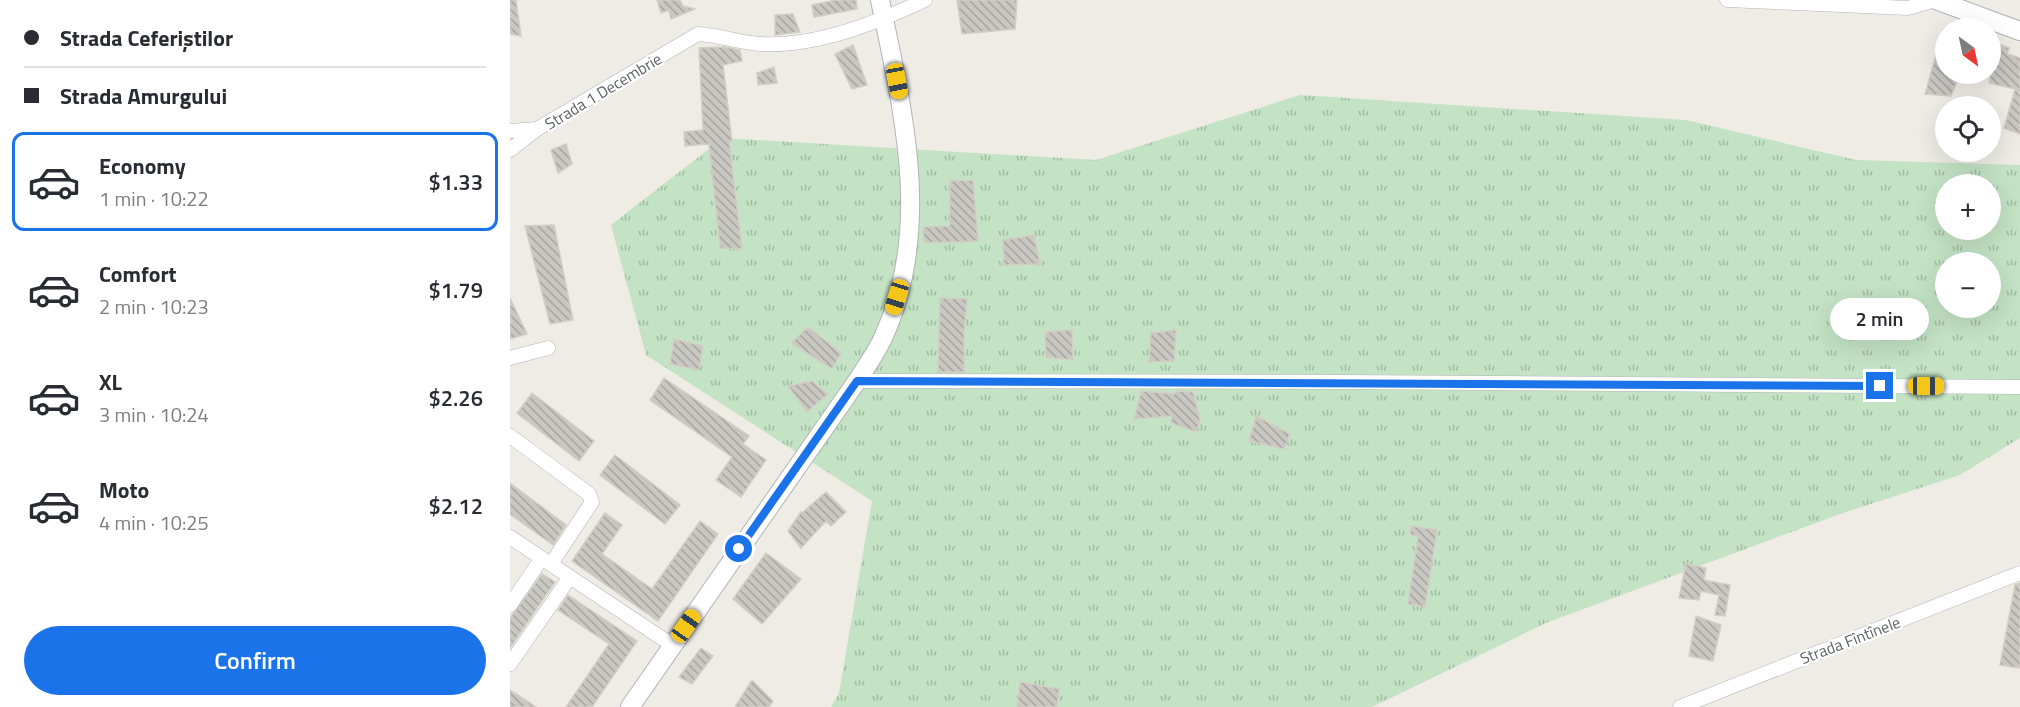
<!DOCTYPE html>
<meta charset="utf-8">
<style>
body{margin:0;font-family:"Titillium Web",sans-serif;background:#f2f2f3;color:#2b2b33;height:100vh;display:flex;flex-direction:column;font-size:22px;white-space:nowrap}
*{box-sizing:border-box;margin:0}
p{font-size:20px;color:#7c7c81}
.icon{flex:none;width:33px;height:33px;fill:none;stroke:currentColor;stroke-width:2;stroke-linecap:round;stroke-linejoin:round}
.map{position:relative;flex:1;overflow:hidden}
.side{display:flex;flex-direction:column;background:#fff;width:510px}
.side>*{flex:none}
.guide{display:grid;align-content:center;height:132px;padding:0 24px;background:#fff}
.needle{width:39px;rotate:147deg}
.buttons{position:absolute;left:1425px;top:18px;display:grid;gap:12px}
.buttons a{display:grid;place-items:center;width:66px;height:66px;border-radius:50%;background:#fff;box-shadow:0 6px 24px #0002;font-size:30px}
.end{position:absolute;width:27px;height:27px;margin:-14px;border:8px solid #1a73e8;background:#fff;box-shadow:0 0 0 3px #fff}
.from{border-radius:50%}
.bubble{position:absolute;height:42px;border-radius:21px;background:#fff;box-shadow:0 6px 24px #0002;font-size:20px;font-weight:600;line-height:42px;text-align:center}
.car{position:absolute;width:18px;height:36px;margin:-18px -9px;border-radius:8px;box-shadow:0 0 4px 2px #0007;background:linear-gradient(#f5c518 24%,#345 0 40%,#f5c518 0 76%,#345 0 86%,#f5c518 0)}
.guide b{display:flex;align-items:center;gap:21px;height:57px;font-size:22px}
.guide b+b{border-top:2px solid #e1e1e2}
.guide i{width:15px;height:15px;background:#2b2b33}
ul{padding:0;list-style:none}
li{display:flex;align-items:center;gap:18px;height:99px;margin:0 12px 9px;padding:0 12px;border:3px solid transparent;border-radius:12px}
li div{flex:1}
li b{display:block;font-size:22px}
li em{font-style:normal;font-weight:600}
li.selected{border-color:#1a73e8}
li>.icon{width:54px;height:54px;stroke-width:1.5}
.cta{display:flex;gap:12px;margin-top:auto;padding:12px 24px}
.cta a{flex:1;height:69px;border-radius:36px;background:#1a73e8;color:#fff;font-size:24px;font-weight:600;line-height:69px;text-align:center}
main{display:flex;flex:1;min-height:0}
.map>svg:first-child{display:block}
.grass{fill:url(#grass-tufts);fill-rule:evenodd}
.building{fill:url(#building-back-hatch);stroke:#d2cec4;stroke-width:1.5}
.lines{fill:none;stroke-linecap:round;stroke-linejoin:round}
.street-casing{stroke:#b2b5b9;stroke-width:15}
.secondary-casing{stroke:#b1b4b8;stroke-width:20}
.street{stroke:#fff;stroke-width:14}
.secondary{stroke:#fff;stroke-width:18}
.route{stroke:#1a73e8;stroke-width:8}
.labels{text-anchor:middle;stroke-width:4.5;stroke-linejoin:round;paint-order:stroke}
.street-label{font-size:16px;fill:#5d6064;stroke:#fff}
</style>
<main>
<section class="side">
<div class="guide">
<b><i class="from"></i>Strada Ceferiștilor</b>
<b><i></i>Strada Amurgului</b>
</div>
<ul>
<li class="selected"><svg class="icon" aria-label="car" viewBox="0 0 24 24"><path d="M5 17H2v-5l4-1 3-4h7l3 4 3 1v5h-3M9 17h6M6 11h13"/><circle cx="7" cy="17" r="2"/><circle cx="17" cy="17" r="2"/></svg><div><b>Economy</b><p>1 min · 10:22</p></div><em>$1.33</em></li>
<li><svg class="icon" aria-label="car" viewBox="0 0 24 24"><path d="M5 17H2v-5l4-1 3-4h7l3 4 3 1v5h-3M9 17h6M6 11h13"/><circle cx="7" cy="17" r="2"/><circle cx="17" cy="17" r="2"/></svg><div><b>Comfort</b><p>2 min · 10:23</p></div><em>$1.79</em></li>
<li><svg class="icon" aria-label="car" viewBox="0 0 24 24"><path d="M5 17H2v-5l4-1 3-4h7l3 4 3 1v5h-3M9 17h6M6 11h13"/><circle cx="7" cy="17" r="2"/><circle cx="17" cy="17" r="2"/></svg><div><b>XL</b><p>3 min · 10:24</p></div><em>$2.26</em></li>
<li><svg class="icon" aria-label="car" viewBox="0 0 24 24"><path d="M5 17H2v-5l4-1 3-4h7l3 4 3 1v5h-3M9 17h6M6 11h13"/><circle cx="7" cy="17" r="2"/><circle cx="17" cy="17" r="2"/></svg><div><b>Moto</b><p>4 min · 10:25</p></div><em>$2.12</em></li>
</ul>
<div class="cta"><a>Confirm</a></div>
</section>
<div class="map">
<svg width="1510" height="707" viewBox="0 0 1510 707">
<defs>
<pattern id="grass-tufts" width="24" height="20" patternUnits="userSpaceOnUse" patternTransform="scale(1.5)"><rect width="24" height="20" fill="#c3e3c4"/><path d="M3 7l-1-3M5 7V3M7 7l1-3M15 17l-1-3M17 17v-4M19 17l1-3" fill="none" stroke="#a2bba3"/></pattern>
<pattern id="building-back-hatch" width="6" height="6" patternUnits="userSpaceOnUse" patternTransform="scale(1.5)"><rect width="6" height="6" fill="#c9c7c2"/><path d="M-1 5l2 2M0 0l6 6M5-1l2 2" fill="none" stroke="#a6a5a1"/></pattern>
</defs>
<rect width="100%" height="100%" fill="#eeece5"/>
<path class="grass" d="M790 95 1176 120 1346 160 1510 165V438L1450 475 1330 514 1036 623 862 707H321L329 693 362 501 136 355 101 225 213 138 586 160ZM1436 184H1480V230H1436ZM1436 262H1480V308H1436Z"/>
<path class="building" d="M0 0H6L11 36 0 34Z
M147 0H170L173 6 185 9 161 19 159 10 151 13Z
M326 0H346L347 9 304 17 302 5Z
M447 0H507L505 29 452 34Z
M283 14 290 32 265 35V15Z
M1433 30H1436V74H1450L1441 96 1415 94Z
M1483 42 1499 48 1497 54 1510 58V134L1494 128 1505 89 1479 83 1482 70 1480 50Z
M343 45 357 85 342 89 325 54Z
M214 47 230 50 232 61 213 65 222 141H219L232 249 210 248 199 144 175 146 174 132 193 130 189 48Z
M264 67 267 83 248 85 247 73Z
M56 144 62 164 48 173 41 150Z
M463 180 468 241 414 243 413 227 440 226V181Z
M44 225 63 320 40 324 15 226Z
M524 235 530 264 494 265 493 240Z
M0 298 17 334 0 339Z
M430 298 457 299 454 334V372H428Z
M298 327 331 353 322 369 281 343Z
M562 330 563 360 536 357 535 332Z
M666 330 664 361 639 362 641 333Z
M164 339 193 346 189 370 160 364Z
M154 378 239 436 233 444 256 460 231 497 206 480 222 457 140 400Z
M302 381 318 394 297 412 278 386Z
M631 391 665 394 666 391 683 392 690 420 686 432 661 423 662 416 624 419Z
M22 393 84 441 69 461 7 413Z
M746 416 780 434 774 449 739 441Z
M105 455 170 505 155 524 90 475Z
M0 483 56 525 43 545 0 514Z
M316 492 336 512 321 526 316 521 291 548 278 531 291 512 292 513Z
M95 513 112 525 92 554 142 589 190 521 208 534 148 621 62 561Z
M901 526 927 530 915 607 898 604 908 537 900 534Z
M256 553 291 579 252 624 223 599Z
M1176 564 1196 568 1194 580 1220 585 1215 616 1205 615 1209 595 1191 591 1189 600 1169 598Z
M32 574 45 582 0 648V618Z
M1510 583V668L1490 665 1505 585Z
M58 595 127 641 82 707H56L99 644 48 610Z
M1186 616 1211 625 1203 661 1179 656Z
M191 648 203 656 182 684 169 677Z
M242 680 263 701 259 707H225Z
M510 682 549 689 547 707H507Z
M0 690 26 707H0Z"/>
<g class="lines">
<g class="street-casing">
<path id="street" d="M1217 0 1398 8 1425 0
M0 131 27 129
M0 150 27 129 188 34C209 35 230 43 251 44 306 47 366 23 415 0
M0 358 38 348
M347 381 832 382 1510 387
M0 436 79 494 82 502 41 564
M0 537 162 645
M0 605 32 558
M0 664 60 577
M1170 707 1510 573"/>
</g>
<g class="secondary-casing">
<path id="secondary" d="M1426 0 1510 31
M120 707 347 381C356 367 366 353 373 338 423 229 393 111 370 0"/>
</g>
<use href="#street" class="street"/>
<use href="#secondary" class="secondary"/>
</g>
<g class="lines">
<path class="route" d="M229 549 347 381 1370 386"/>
</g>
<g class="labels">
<g class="street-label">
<text transform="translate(93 91) rotate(-31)" y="6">Strada 1 Decembrie</text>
<text transform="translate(1340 640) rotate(-21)" y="6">Strada Fîntînele</text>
</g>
</g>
</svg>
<div class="buttons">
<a><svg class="needle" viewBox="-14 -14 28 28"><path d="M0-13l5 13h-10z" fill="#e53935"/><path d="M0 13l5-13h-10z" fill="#7c7c81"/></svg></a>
<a><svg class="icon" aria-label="locate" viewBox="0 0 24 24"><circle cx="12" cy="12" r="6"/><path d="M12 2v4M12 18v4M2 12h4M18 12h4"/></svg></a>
<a>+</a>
<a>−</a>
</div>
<i class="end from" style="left:229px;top:549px"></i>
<i class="end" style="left:1370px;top:386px"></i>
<div class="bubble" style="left:1320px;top:298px;width:99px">2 min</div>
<i class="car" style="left:387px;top:81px;rotate:169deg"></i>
<i class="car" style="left:387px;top:297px;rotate:197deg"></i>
<i class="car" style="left:1416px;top:386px;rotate:90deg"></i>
<i class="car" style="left:176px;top:626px;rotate:35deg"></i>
</div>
</main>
